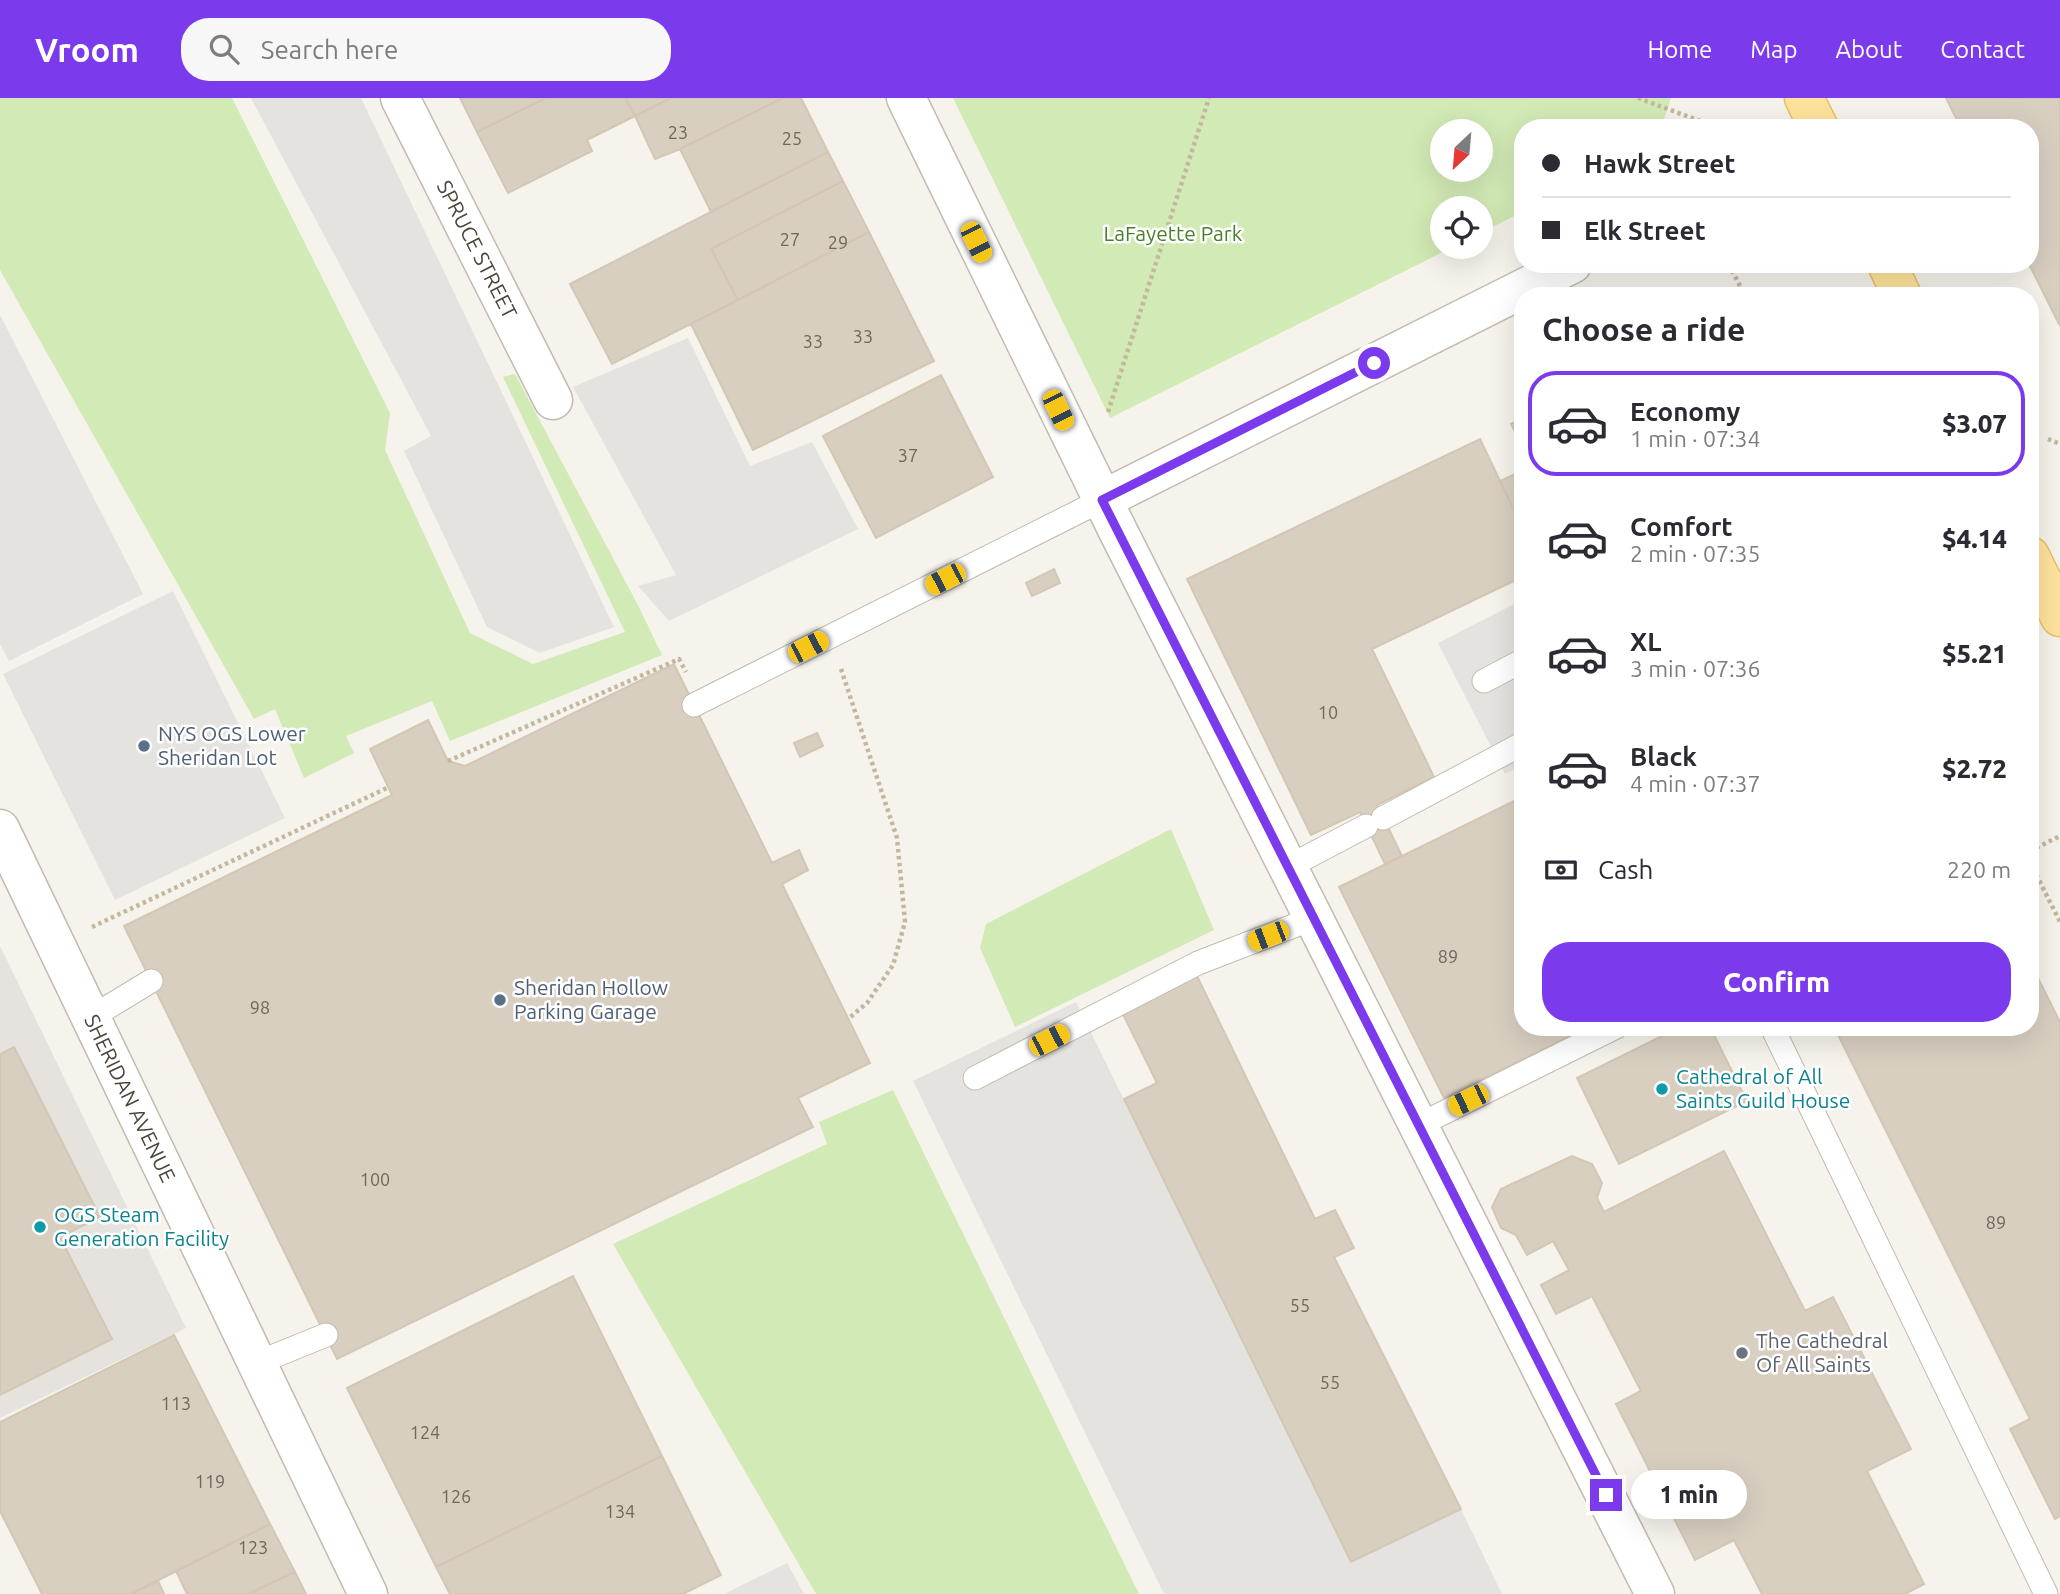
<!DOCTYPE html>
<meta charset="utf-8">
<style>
body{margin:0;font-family:Ubuntu,sans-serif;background:#f7f7f7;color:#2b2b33;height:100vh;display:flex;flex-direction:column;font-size:26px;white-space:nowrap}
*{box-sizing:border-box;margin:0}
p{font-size:23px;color:#7c7c81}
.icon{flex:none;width:38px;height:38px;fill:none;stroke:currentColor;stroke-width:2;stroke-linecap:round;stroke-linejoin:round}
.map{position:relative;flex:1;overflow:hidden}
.side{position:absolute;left:1514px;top:189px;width:525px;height:749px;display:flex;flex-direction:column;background:#fff;border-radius:28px;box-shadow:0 7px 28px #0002}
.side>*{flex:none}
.top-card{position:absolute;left:1514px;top:21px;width:525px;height:154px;border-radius:28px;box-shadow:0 7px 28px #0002;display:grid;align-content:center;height:154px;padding:0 28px;background:#fff}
.needle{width:46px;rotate:206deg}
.buttons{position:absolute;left:1430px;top:21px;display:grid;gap:14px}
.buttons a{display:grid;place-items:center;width:63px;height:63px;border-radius:50%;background:#fff;box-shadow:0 7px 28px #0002;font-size:35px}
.end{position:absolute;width:32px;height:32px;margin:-16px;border:9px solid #7c3aed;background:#fff;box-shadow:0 0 0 4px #fff}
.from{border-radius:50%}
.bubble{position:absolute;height:49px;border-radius:24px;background:#fff;box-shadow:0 7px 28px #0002;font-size:23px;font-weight:800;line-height:49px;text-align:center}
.car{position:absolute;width:21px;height:42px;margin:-21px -10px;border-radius:9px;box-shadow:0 0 5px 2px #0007;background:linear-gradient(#f5c518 24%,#345 0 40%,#f5c518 0 76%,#345 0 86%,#f5c518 0)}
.top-card b{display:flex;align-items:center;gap:24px;height:66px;font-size:26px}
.top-card b+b{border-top:2px solid #e1e1e2}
.top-card i{width:18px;height:18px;background:#2b2b33}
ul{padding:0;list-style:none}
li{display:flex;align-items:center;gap:21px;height:105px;margin:0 14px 10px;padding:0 14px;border:4px solid transparent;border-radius:28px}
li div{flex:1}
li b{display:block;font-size:26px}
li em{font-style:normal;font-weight:800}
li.selected{border-color:#7c3aed}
li>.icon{width:63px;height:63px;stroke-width:1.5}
h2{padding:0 28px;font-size:32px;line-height:84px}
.pay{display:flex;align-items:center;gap:18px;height:77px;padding:0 28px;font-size:26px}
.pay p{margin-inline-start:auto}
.button{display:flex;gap:14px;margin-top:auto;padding:14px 28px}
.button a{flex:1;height:80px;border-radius:28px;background:#7c3aed;color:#fff;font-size:28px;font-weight:800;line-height:80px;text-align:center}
header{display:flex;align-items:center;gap:42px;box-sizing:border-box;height:98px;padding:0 35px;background:#7c3aed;color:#fff}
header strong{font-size:33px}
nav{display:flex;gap:38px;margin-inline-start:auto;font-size:24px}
.search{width:490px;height:63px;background:#f7f7f7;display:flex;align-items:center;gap:18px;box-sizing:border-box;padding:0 24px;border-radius:28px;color:#7c7c81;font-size:26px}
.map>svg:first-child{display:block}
.industrial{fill:#e6e2dd}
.green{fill:#d2eab5;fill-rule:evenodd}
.parking{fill:#e5e3e0}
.building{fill:#d8cfc1;stroke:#d3c7b4;stroke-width:2}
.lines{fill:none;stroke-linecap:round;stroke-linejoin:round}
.service-casing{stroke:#c2bbae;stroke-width:25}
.minor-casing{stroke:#c2bbae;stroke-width:41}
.primary-casing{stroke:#e6c16a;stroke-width:41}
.path{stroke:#c4b79f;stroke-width:4.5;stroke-dasharray:3.5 3.5;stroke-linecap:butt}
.service{stroke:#fff;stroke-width:23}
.minor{stroke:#fff;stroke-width:38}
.primary{stroke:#ffe39c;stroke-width:38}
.route{stroke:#7c3aed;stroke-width:9}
.service-dot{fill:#5c6f8a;stroke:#fff;stroke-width:2.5}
.culture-dot{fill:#0f9aa8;stroke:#fff;stroke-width:2.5}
.worship-dot{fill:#6b7280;stroke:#fff;stroke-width:2.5}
.labels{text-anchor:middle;stroke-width:5;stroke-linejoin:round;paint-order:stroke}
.number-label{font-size:18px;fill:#6e675b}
.park-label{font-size:21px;fill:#4a7f2a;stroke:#fff}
.street-label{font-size:21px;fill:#4b4439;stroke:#fff}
.service-label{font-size:21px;fill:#4e5e75;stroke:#fff;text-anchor:start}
.culture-label{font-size:21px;fill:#0d838f;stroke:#fff;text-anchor:start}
.worship-label{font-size:21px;fill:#5b616d;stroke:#fff;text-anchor:start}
</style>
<header>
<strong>Vroom</strong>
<div class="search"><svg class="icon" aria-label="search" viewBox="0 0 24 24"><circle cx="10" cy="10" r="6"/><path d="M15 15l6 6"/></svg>Search here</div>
<nav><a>Home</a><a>Map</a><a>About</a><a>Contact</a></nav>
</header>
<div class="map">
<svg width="2060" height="1496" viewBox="0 0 2060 1496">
<rect width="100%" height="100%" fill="#f6f3ec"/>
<path class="industrial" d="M0 848 186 1230 0 1320Z"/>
<path class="green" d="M0 0H232L390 315 385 352 470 535 533 566 625 534 503 279 515 276 639 509 662 557 450 643 432 603 346 638 354 655 304 680 275 611 254 621 0 172Z
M953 0H1671L1661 30H1522V114L1481 135 1480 110H1442V149H1453L1110 320ZM1480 33V72H1442V33Z
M1171 731 1214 832 1015 929 980 850 986 826Z
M893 992 1139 1496H816L613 1146 827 1046 819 1024Z"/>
<path class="parking" d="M251 0H361L614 529 540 555 487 529 404 353 431 338Z
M0 217 143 496 9 563 0 546Z
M688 240 750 368 812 344 858 431 669 523 638 488 676 477 573 289Z
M173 493 285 720 115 802 3 576Z
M1522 502V667L1505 676 1438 545Z
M1076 904 1351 1464 1461 1411 1502 1496H1164L913 983Z
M787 1465 804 1496H724Z"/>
<path class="building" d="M460 0H546L477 34Z
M546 0H625L635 18 587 42 592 53 508 95 477 34Z
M625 0H671L635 18Z
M671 0H783L680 51 655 61 635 18Z
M783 0H801L828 54 711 114 680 51Z
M1946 0H2060V228L2029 166 2030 30H1961Z
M828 54 843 83 711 151 738 202 612 266 570 186Z
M843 83 869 134 738 202 711 151Z
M869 134 934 263 753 352 691 226Z
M941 277 993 379 876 440 823 338Z
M1522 320V348L1511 326Z
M1480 341 1522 429V479L1372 551 1434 679 1377 707 1402 758 1385 766 1360 714 1311 737 1187 481Z
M1522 373V429L1500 383Z
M1054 471 1060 485 1032 498 1026 485Z
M674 566 772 765 799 752 808 772 782 786 870 965 798 1000 813 1029 337 1261 124 828 392 697 370 651 428 622 448 663 465 668Z
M817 635 823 648 800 659 794 645Z
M1522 699V929H1588L1444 1000 1339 789Z
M2030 864 2060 924V1418L2055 1421 2010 1331 2030 1321 1834 929H2030Z
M1195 874 1315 1121 1335 1112 1354 1150 1334 1159 1461 1411 1351 1464 1124 1001 1157 985 1120 910Z
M1680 929H1710L1747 1003 1619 1066 1577 980Z
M14 949 100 1119 60 1139 112 1241 0 1297V956Z
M1724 1053 1805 1213 1833 1199 1911 1351 1867 1373 1924 1486 1905 1496H1762L1734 1442 1695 1462 1616 1306 1641 1293 1592 1198 1556 1216 1541 1187 1569 1172 1553 1143 1527 1157 1516 1137 1501 1130 1492 1109 1501 1091 1572 1058 1592 1066 1602 1085 1597 1100 1604 1114Z
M573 1178 662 1358 436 1469 347 1290Z
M174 1237 270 1426 131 1496H42L0 1413V1324Z
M662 1358 721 1477 683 1496H450L436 1469Z
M270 1426 295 1474 248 1496H187L176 1473Z
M295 1474 306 1496H248Z
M158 1483 164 1496H131Z"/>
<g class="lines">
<g class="service-casing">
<path id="service" d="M1484 583 1522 563
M694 607 1102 402
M1383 720 1522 646
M1288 769 1366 728
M90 920 151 883
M1772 929 2046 1496
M975 980 1198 865 1314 820
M1419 1027 1616 929
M257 1265 326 1237"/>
</g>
<g class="minor-casing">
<g id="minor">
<path id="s1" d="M400 0 553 302"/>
<path d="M906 0 1118 433 1655 1496"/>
<path d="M1102 402 1572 166"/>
<path id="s2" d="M0 731 368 1496"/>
</g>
</g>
<g class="primary-casing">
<path id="primary" d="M1804 0 1819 30
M1887 166 1902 198
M2030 458 2060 519"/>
</g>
<path class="path" d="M1638 0 1719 30
M1729 166 1745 198
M1108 314 1209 0
M2048 341 2060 346
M841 571 897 740 905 824 893 867 867 905 848 921
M448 663 679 561 686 574
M2030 753 2060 738
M2030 764 2060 824
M92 829 389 689"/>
<use href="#service" class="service"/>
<use href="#minor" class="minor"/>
<use href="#primary" class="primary"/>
</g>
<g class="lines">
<path class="route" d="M1374 265 1102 402 1606 1397"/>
</g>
<g class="service-dot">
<circle cx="144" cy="648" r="7"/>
<circle cx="500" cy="902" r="7"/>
</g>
<g class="culture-dot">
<circle cx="1662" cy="991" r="7"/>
<circle cx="40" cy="1129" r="7"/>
</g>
<circle class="worship-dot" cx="1742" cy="1255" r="7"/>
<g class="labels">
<g class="number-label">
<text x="678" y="41">23</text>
<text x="792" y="47">25</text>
<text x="790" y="148">27</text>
<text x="838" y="151">29</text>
<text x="863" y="245">33</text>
<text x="813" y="250">33</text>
<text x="908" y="364">37</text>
<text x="1328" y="621">10</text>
<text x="1448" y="865">89</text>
<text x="260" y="916">98</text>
<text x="375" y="1088">100</text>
<text x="1996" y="1131">89</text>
<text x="1300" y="1214">55</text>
<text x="1330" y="1291">55</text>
<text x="176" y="1312">113</text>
<text x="425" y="1341">124</text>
<text x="210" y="1390">119</text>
<text x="456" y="1405">126</text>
<text x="620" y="1420">134</text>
<text x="253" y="1456">123</text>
</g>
<g class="park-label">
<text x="1173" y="143">LaFayette Park</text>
</g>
<g class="street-label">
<text dy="7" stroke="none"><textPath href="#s1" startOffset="170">SPRUCE STREET</textPath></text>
<text dy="7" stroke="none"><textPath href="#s2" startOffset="299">SHERIDAN AVENUE</textPath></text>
</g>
<g class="service-label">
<text x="158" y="643">NYS OGS Lower<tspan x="158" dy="24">Sheridan Lot</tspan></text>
<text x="514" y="897">Sheridan Hollow<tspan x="514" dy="24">Parking Garage</tspan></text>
</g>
<g class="culture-label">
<text x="1676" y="986">Cathedral of All<tspan x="1676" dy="24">Saints Guild House</tspan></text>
<text x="54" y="1124">OGS Steam<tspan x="54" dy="24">Generation Facility</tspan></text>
</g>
<g class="worship-label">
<text x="1756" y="1250">The Cathedral<tspan x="1756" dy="24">Of All Saints</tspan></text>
</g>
</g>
</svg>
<div class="buttons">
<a><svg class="needle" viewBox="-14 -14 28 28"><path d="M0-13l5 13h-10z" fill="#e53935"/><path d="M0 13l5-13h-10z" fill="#7c7c81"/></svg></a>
<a><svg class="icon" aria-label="locate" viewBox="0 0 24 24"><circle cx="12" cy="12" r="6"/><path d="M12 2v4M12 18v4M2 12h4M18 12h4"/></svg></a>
</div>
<i class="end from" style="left:1374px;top:265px"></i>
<i class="end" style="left:1606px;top:1397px"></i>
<div class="bubble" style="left:1631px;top:1372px;width:116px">1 min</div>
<i class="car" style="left:976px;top:144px;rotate:154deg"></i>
<i class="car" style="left:1058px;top:312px;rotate:154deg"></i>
<i class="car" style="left:945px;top:481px;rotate:243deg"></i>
<i class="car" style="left:808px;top:549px;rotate:63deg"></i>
<i class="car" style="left:1268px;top:838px;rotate:249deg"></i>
<i class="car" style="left:1049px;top:942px;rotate:63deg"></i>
<i class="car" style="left:1468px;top:1002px;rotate:244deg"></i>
<div class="top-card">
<b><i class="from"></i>Hawk Street</b>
<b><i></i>Elk Street</b>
</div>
<section class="side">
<h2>Choose a ride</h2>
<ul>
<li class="selected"><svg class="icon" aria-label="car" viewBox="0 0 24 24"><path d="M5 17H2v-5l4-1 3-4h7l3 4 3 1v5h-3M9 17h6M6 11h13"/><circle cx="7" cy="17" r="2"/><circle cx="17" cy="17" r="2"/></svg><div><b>Economy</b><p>1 min · 07:34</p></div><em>$3.07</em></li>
<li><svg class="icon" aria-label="car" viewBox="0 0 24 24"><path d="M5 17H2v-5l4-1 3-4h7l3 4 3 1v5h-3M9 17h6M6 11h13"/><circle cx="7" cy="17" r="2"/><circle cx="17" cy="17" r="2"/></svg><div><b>Comfort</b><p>2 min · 07:35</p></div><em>$4.14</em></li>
<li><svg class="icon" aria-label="car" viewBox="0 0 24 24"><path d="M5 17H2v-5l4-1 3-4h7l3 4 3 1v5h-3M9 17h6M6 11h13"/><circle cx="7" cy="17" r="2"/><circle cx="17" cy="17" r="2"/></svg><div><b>XL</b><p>3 min · 07:36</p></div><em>$5.21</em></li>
<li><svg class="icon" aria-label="car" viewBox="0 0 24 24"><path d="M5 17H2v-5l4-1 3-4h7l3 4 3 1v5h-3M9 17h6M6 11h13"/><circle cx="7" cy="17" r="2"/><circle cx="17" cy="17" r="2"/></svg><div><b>Black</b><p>4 min · 07:37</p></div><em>$2.72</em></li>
</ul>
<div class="pay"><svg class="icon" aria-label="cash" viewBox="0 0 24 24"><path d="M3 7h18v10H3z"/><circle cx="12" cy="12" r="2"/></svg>Cash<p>220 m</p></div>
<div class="button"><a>Confirm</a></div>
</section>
</div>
